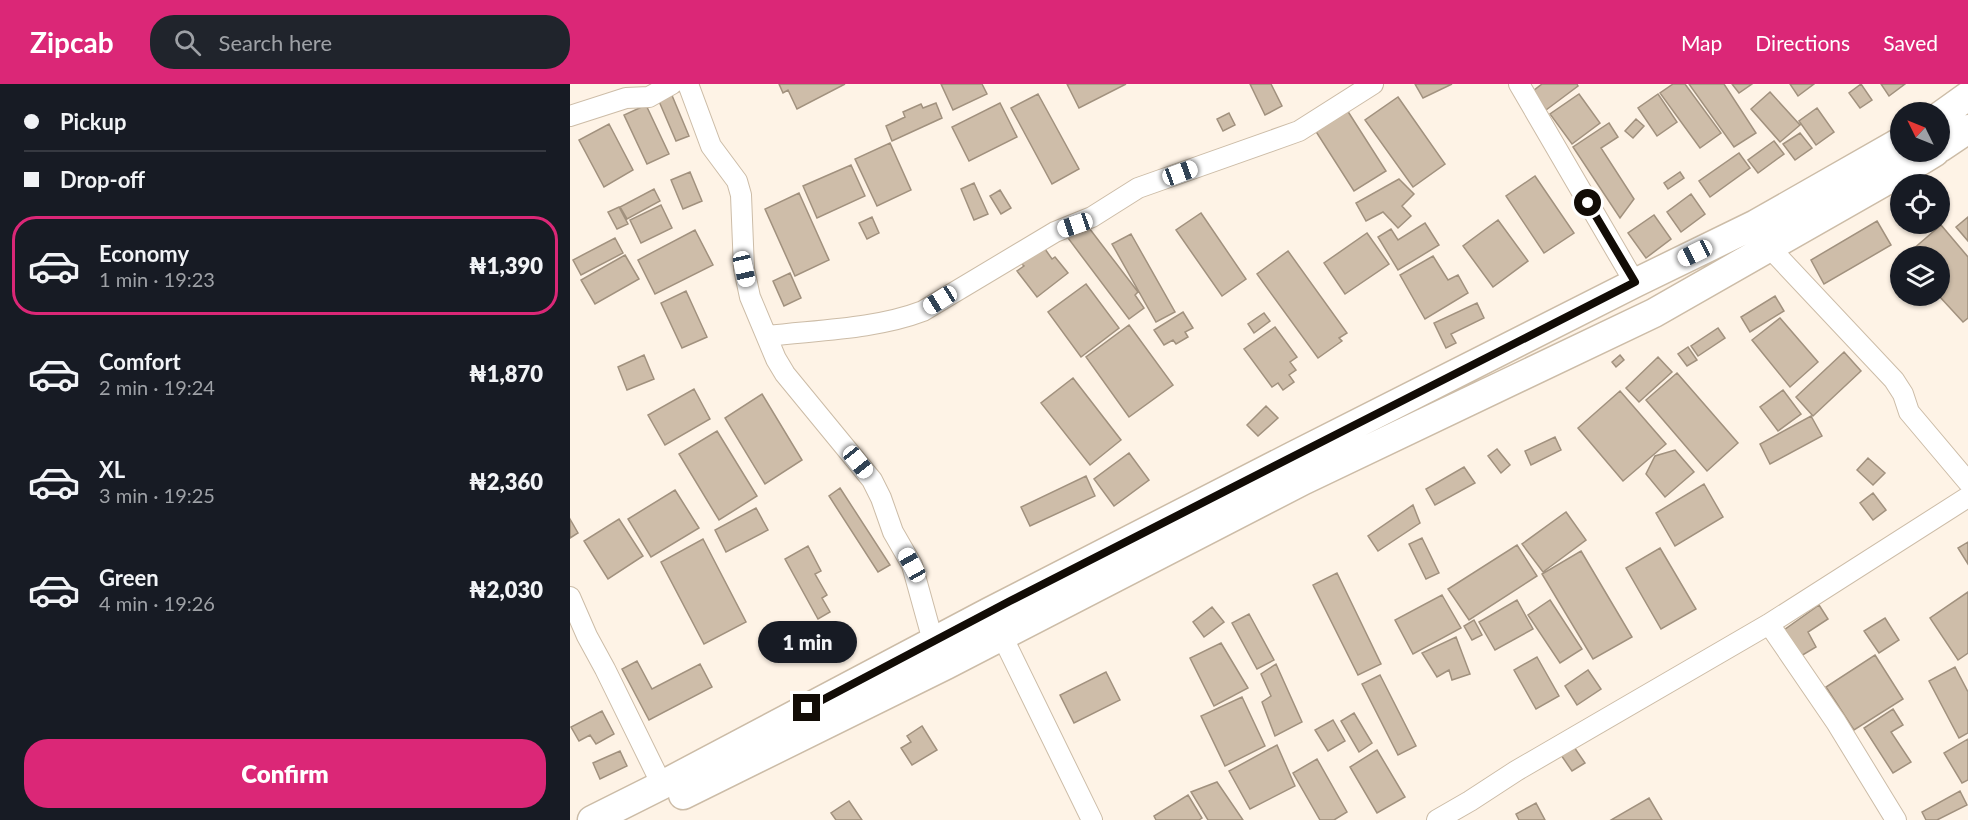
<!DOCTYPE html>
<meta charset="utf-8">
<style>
body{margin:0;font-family:Lato,sans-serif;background:#20242c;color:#f1f3f6;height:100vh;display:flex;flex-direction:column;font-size:22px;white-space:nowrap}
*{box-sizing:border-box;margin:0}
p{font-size:20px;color:#9ea1a6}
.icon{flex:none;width:33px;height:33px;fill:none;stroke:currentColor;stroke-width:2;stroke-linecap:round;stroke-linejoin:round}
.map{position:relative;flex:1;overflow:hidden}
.drawer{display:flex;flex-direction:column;background:#171b24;width:570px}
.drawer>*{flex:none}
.banner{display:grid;align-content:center;height:132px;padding:0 24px;background:#171b24}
.needle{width:39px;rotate:313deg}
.tools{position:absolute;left:1320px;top:18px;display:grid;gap:12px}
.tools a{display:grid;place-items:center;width:60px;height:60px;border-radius:50%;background:#171b24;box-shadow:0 2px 4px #0004;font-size:30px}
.end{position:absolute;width:27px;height:27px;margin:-14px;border:8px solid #120c06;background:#fff;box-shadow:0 0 0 3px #fff}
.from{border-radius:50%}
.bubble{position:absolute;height:42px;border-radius:21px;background:#171b24;box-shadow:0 2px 4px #0004;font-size:20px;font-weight:800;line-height:42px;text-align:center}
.car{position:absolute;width:18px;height:36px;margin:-18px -9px;border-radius:8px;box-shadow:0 0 4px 2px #0007;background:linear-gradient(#fff 24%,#345 0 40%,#fff 0 76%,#345 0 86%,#fff 0)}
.banner b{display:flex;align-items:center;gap:21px;height:57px;font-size:22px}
.banner b+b{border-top:2px solid #363941}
.banner i{width:15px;height:15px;background:#f1f3f6}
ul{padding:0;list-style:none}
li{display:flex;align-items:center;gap:18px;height:99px;margin:0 12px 9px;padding:0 12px;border:3px solid transparent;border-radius:24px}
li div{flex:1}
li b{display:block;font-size:22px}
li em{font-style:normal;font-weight:800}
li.current{border-color:#db2777}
li>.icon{width:54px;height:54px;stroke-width:1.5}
.cta{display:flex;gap:12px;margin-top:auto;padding:12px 24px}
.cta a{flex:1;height:69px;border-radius:24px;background:#db2777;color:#fff;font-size:24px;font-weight:800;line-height:69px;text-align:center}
header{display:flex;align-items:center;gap:36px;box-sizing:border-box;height:84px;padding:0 30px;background:#db2777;color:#fff}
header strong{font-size:28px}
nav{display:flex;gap:33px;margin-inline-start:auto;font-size:21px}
.search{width:420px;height:54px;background:#20242c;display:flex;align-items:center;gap:15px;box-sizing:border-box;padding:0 21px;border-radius:24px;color:#9ea1a6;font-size:22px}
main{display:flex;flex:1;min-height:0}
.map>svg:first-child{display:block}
.building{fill:#cebda9;stroke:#a1917e;stroke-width:1.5}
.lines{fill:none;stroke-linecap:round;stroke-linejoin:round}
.street-casing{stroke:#ccbca7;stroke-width:22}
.secondary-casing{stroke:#ccbca7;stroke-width:31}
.street{stroke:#fff;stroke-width:20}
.secondary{stroke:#fff;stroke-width:28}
.route{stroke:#120c06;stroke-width:8}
</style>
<header>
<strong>Zipcab</strong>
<div class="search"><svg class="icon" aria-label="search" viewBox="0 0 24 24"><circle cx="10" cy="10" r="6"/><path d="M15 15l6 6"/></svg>Search here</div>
<nav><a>Map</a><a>Directions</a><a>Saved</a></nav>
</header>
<main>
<section class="drawer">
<div class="banner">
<b><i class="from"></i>Pickup</b>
<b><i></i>Drop-off</b>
</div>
<ul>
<li class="current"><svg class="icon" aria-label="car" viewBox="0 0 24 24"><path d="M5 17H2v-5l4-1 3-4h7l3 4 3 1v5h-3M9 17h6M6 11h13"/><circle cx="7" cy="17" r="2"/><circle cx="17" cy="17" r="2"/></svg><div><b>Economy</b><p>1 min · 19:23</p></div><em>₦1,390</em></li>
<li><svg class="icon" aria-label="car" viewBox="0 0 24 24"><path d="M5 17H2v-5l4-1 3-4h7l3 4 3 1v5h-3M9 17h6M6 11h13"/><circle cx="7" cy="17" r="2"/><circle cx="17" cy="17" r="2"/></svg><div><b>Comfort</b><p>2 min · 19:24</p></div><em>₦1,870</em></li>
<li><svg class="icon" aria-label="car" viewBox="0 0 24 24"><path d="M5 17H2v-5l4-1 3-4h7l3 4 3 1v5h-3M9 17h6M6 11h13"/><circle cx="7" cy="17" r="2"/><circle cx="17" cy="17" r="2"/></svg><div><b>XL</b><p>3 min · 19:25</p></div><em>₦2,360</em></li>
<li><svg class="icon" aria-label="car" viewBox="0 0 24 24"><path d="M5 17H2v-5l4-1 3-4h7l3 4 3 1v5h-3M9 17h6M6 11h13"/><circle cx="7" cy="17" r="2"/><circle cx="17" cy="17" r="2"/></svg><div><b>Green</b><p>4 min · 19:26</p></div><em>₦2,030</em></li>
</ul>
<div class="cta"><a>Confirm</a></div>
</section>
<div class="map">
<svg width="1398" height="736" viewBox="0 0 1398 736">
<rect width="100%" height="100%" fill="#fef3e6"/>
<path class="building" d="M209 0H275L227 25 218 6 213 9Z
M371 0H412L417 10 383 26Z
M497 0H556L509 24Z
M680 0H701L712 22 695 31Z
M845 0H882L853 14Z
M972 0H1007L1008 2 976 26 963 7Z
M1103 0H1115L1151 49 1130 64 1090 9Z
M1119 0H1154L1186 49 1164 63Z
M1162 0H1182L1169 9Z
M1220 0H1244L1228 12Z
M1291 0 1302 16 1290 24 1279 9Z
M1311 0H1335L1319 12Z
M1200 8 1230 41 1210 58 1181 25Z
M101 9 119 52 106 57 88 15Z
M468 10 509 85 482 100 441 24Z
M1009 10 1030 39 1002 60 980 30Z
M1088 10 1107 38 1087 52 1068 24Z
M828 13 875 80 843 103 795 36Z
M366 19 372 34 322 57 316 42 335 33 333 28 351 20 353 24Z
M430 19 447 53 399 77 382 43Z
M76 21 99 70 77 80 54 31Z
M1247 24 1264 48 1246 61 1229 37Z
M777 26 816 87 784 107 745 46Z
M659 29 665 41 653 47 647 35Z
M1066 35 1074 42 1063 54 1055 47Z
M1039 39 1048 53 1031 64 1064 115 1050 134 1003 63Z
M39 40 63 86 34 103 9 56Z
M1230 49 1242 64 1225 76 1213 60Z
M1204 57 1214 70 1188 89 1178 76Z
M320 59 341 106 307 122 285 75Z
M1169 69 1180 84 1140 113 1129 97Z
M281 81 295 112 247 134 233 102Z
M120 88 132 117 113 125 101 96Z
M1110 88 1114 94 1098 105 1094 99Z
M965 92 1004 149 974 169 936 112Z
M829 95 844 110 832 122 841 132 828 144 813 128 796 137 786 119Z
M404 99 418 130 404 136 391 105Z
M84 105 90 117 57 135 50 123Z
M430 106 441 124 431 130 420 112Z
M229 109 259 176 225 192 195 125Z
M1121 110 1135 130 1111 148 1097 128Z
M91 121 102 144 71 159 60 136Z
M49 123 58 140 47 145 38 128Z
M631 129 676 195 652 212 606 146Z
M1084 131 1101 155 1076 174 1058 149Z
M302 133 309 149 297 155 289 139Z
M1398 133V157L1386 143Z
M928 136 958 177 923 203 893 162Z
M1307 137 1321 161 1254 200 1241 176Z
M855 139 869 161 828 186 808 153 821 145 828 156Z
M516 140 568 208 565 211 574 224 559 235 498 154Z
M1371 141 1398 173V234L1393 238 1369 212 1370 172H1335Z
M125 146 143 181 85 210 68 176Z
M797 149 819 180 775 210 754 179Z
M561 150 605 228 586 238 542 160Z
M45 154 53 169 11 191 3 176Z
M475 165 482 175 485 173 498 189 467 213 447 187 454 182 452 180 470 166 471 168Z
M718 167 777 249 769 254 772 257 748 274 687 190Z
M55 171 69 195 25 220 11 196Z
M863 172 878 196 888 191 898 209 855 235 830 191Z
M220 189 231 214 214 222 203 197Z
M516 200 549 244 511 273 478 228Z
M116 207 137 253 112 264 91 219Z
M1205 212 1214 227 1180 248 1171 233Z
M907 219 914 234 881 250 886 259 876 264 864 239Z
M613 228 623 244 615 248 618 253 606 260 603 256 594 261 584 246Z
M694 229 700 237 684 249 678 240Z
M1210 234 1248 278 1220 303 1182 256Z
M559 241 603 301 559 333 516 273Z
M705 243 727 273 720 278 726 286 719 291 724 298 713 306 708 299 702 303 674 265Z
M1148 244 1155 254 1128 272 1121 262Z
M1118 263 1127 276 1117 282 1108 270Z
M1274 268 1291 287 1243 332 1226 313Z
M74 271 84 295 57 306 48 283Z
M1050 271 1054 276 1046 283 1042 278Z
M1088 273 1102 288 1069 318 1056 304Z
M1107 289 1168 359 1137 387 1076 316Z
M503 294 551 356 520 381 471 319Z
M124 305 140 335 95 361 78 331Z
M1213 306 1231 330 1208 347 1190 323Z
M1050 307 1096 360 1053 397 1008 344Z
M192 310 232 376 195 400 155 334Z
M696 322 708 334 688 352 677 341Z
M1241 332 1252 352 1200 380 1190 360Z
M147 347 187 412 149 436 109 370Z
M985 353 991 366 961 381 955 367Z
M927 365 940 381 931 389 918 372Z
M1105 366 1124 388 1095 413 1076 390 1085 372Z
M559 369 579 396 544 422 524 395Z
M1298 374 1315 389 1303 401 1287 386Z
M894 383 905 399 865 421 856 405Z
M516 392 525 412 460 442 451 423Z
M1134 400 1153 433 1105 462 1086 429Z
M270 404 320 481 308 488 259 412Z
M105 406 129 444 81 473 58 435Z
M1303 409 1316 426 1303 436 1290 419Z
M843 421 850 439 808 467 798 452Z
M186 424 198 446 156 468 145 446Z
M996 428 1016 456 973 488 952 460Z
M0 435 8 449 0 454Z
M49 435 73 472 38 495 14 457Z
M852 454 869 489 856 495 839 460Z
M133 455 176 538 134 560 91 478Z
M1398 458V480L1388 464Z
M947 461 967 492 899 536 878 505Z
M238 462 251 487 245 490 257 511 252 514 260 528 248 535 215 475Z
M1090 464 1126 525 1091 545 1056 484Z
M1011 467 1062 553 1023 575 972 490Z
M767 489 811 580 788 591 743 501Z
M1398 508V569L1388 576 1360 534Z
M872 511 891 544 843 570 825 536Z
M947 516 963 545 925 566 909 538Z
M980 516 1012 565 990 579 958 531Z
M1249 521 1258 535 1238 548 1246 563 1231 572 1214 546Z
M642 523 654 538 634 553 623 538Z
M679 530 704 576 687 585 662 539Z
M1315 534 1329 556 1309 569 1294 547Z
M904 536 912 551 902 556 894 542Z
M886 553 900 590 882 596 879 586 867 593 852 569Z
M651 559 678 604 644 622 620 574Z
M1305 571 1333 615 1284 646 1256 603Z
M967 573 989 612 966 625 944 586Z
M67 577 82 605 130 580 142 603 79 636 52 585Z
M706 580 732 638 705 652 692 618 701 612 691 590Z
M1385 583 1398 608V649L1389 654 1359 597Z
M1018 586 1031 605 1007 621 995 602Z
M536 588 550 616 504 639 490 611Z
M810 591 846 662 828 671 792 600Z
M672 613 695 662 655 682 631 632Z
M1323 625 1333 641 1321 648 1341 678 1323 689 1294 644Z
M32 627 44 650 26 660 20 651 9 657 1 643Z
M784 629 802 659 789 668 771 637Z
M763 636 775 657 758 667 745 646Z
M352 642 367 666 342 681 331 664 341 658 337 652Z
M1398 655V696L1392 699 1374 669Z
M707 661 725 702 680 725 659 687Z
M1004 663 1015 679 1002 687 991 671Z
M807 666 835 713 807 729 780 683Z
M50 667 57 682 30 695 23 679Z
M747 675 777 728 764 736H750L723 689Z
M647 698 673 736H638L621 708Z
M1390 707 1397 721 1367 736H1356L1352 728Z
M618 711 632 734 629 736H586L584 732Z
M1079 714 1092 736H1041Z
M279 717 292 736H266L261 729Z
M966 719 975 736H949L946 730Z"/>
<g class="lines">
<g class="street-casing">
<path id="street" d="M118 0 141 62 167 97 171 111 174 185 180 213 206 275 215 290 302 396 311 414 323 448 342 481 363 557
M949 0 1065 199
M0 32 56 14 79 13 102 0
M1199 163 1324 296 1333 310 1339 328 1398 398
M198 252C248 246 306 245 353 227L485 148 522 133 568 104 729 47 803 0
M0 513 17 552 35 585 92 701
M1199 540 1266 638 1326 736
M432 552 522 736
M867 736 900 717 946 687 1199 540 1398 413"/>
</g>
<g class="secondary-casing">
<path id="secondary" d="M1370 32 1398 12
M1370 64 1398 45
M113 711 376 581 734 396 1084 229 1347 79 1365 68
M22 736 92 701 419 528 723 372 1065 199 1186 140 1330 58"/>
</g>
<use href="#street" class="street"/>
<use href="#secondary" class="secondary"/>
</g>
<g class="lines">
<path class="route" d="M237 624 440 517 1065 198 1018 119"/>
</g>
</svg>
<div class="tools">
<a><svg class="needle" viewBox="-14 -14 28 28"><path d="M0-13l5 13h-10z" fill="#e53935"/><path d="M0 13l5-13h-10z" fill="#9ea1a6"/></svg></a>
<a><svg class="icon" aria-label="locate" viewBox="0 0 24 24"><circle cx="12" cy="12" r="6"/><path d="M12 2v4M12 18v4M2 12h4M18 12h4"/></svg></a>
<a><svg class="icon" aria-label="layers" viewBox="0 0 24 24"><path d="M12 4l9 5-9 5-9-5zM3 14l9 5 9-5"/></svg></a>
</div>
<i class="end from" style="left:1018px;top:119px"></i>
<i class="end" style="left:237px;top:624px"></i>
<div class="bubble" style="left:188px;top:537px;width:99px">1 min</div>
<i class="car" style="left:610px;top:89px;rotate:70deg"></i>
<i class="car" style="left:505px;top:141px;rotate:251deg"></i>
<i class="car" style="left:1125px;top:169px;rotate:244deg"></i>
<i class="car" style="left:174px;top:185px;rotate:167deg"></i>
<i class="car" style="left:370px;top:216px;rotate:238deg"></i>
<i class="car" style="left:288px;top:378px;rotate:141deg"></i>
<i class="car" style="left:342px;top:481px;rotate:331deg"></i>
</div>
</main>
